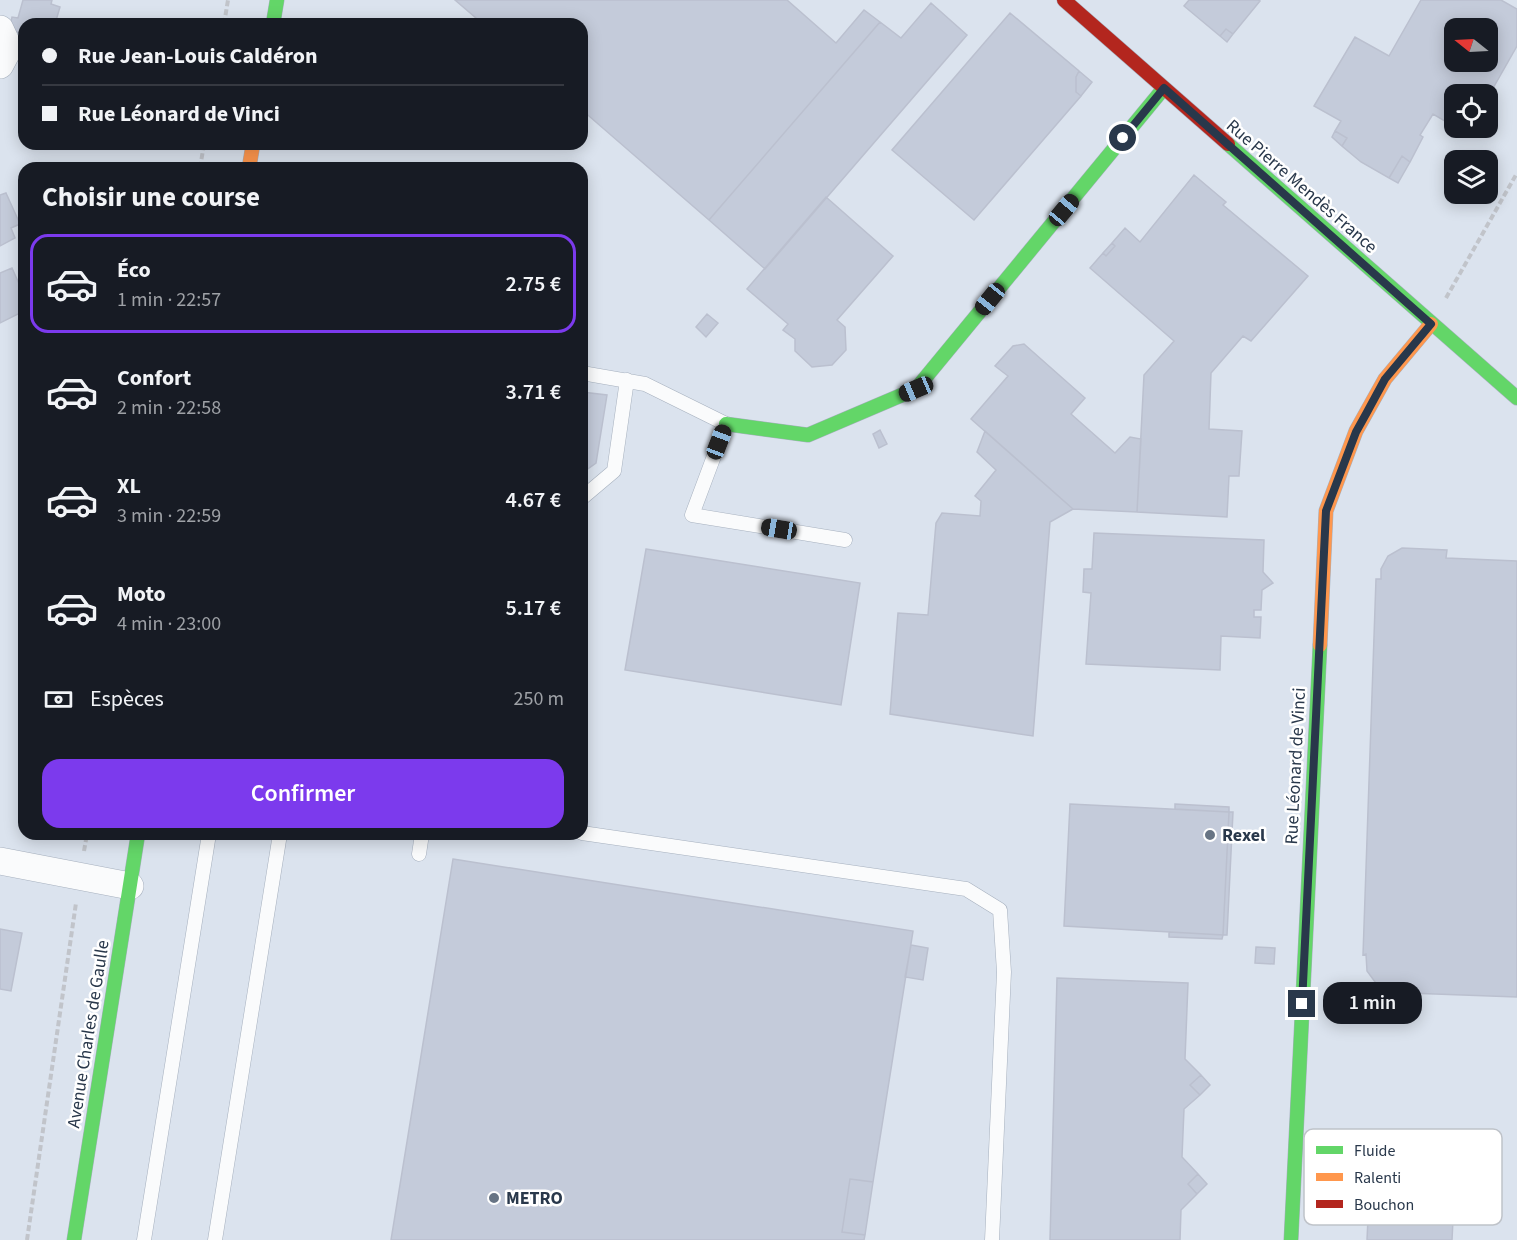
<!DOCTYPE html>
<html lang="fr">
<meta charset="utf-8">
<style>
body{margin:0;font-family:"Source Sans 3",sans-serif;background:#242831;color:#f1f3f6;height:100vh;display:flex;flex-direction:column;font-size:22px;white-space:nowrap}
*{box-sizing:border-box;margin:0}
p{font-size:20px;color:#9ea1a6}
.icon{flex:none;width:33px;height:33px;fill:none;stroke:currentColor;stroke-width:2;stroke-linecap:round;stroke-linejoin:round}
.map{position:relative;flex:1;overflow:hidden}
.details{position:absolute;left:18px;top:162px;width:570px;height:678px;display:flex;flex-direction:column;background:#171b24;border-radius:18px;box-shadow:0 3px 15px #0003}
.details>*{flex:none}
.hud{position:absolute;left:18px;top:18px;width:570px;height:132px;border-radius:18px;box-shadow:0 3px 15px #0003;display:grid;align-content:center;height:132px;padding:0 24px;background:#171b24}
.needle{width:39px;rotate:288deg}
.fabs{position:absolute;left:1444px;top:18px;display:grid;gap:12px}
.fabs a{display:grid;place-items:center;width:54px;height:54px;border-radius:12px;background:#171b24;box-shadow:0 3px 15px #0003;font-size:30px}
.end{position:absolute;width:27px;height:27px;margin:-14px;border:8px solid #29384b;background:#fff;box-shadow:0 0 0 3px #fff}
.from{border-radius:50%}
.bubble{position:absolute;height:42px;border-radius:18px;background:#171b24;box-shadow:0 3px 15px #0003;font-size:20px;font-weight:600;line-height:42px;text-align:center}
.car{position:absolute;width:18px;height:36px;margin:-18px -9px;border-radius:8px;box-shadow:0 0 4px 2px #0007;background:linear-gradient(#222 24%,#8ab4d8 0 40%,#222 0 76%,#8ab4d8 0 86%,#222 0)}
.hud b{display:flex;align-items:center;gap:21px;height:57px;font-size:22px}
.hud b+b{border-top:2px solid #363941}
.hud i{width:15px;height:15px;background:#f1f3f6}
ul{padding:0;list-style:none}
li{display:flex;align-items:center;gap:18px;height:99px;margin:0 12px 9px;padding:0 12px;border:3px solid transparent;border-radius:18px}
li div{flex:1}
li b{display:block;font-size:22px}
li em{font-style:normal;font-weight:600}
li.selected{border-color:#7c3aed}
li>.icon{width:54px;height:54px;stroke-width:1.5}
h2{padding:0 24px;font-size:27px;line-height:72px}
.pay{display:flex;align-items:center;gap:15px;height:66px;padding:0 24px;font-size:22px}
.pay p{margin-inline-start:auto}
.cta{display:flex;gap:12px;margin-top:auto;padding:12px 24px}
.cta a{flex:1;height:69px;border-radius:18px;background:#7c3aed;color:#fff;font-size:24px;font-weight:600;line-height:69px;text-align:center}
.map>svg:first-child{display:block}
.building{fill:#c4cbda;stroke:#bbc0cf;stroke-width:1.5;fill-rule:evenodd}
.lines{fill:none;stroke-linecap:round;stroke-linejoin:round}
.lane-casing{stroke:#a6b0be;stroke-width:15}
.street-casing{stroke:#a6b0be;stroke-width:28}
.fast-casing{stroke:#a6b0be;stroke-width:15}
.slow-casing{stroke:#a6b0be;stroke-width:15}
.jam-casing{stroke:#a6b0be;stroke-width:15}
.path{stroke:#c1c4ca;stroke-width:4;stroke-dasharray:6 3;stroke-linecap:butt}
.lane{stroke:#fafbfc;stroke-width:14}
.street{stroke:#fafbfc;stroke-width:27}
.fast{stroke:#63d668;stroke-width:14}
.slow{stroke:#ff974d;stroke-width:14}
.jam{stroke:#b3261e;stroke-width:14}
.route{stroke:#29384b;stroke-width:8}
.poi-dot{fill:#677484;stroke:#fff;stroke-width:2}
.labels{text-anchor:middle;stroke-width:5;stroke-linejoin:round;paint-order:stroke}
.street-label{font-size:18px;fill:#29384b;stroke:#fff}
.poi-label{font-size:18px;font-weight:bold;fill:#29384b;stroke:#fff;text-anchor:start}
.key{fill:#fff;stroke:#bfc3c9;stroke-width:1.5}
.key-label{font-size:16px;fill:#29384b}
</style>
<div class="map">
<svg width="1517" height="1240" viewBox="0 0 1517 1240">
<rect width="100%" height="100%" fill="#dbe3ee"/>
<path class="building" d="M23 0H52L51 4 60 7 55 24H24V34L9 30 12 17 18 18Z
M455 0H787L836 43 864 10 880 22 709 220 582 110V24H483Z
M1189 0H1258L1260 1 1233 34 1226 29 1220 36 1184 6Z
M1421 0H1501L1517 9V46L1488 97V94H1455V127L1433 114 1420 135 1423 137 1410 162 1402 156 1389 178 1361 162 1342 146 1347 138 1335 131 1341 121 1314 106 1355 37 1389 56ZM1455 28H1488V62H1455Z
M931 3 967 35 765 269 709 220 880 22 901 38Z
M1010 13 1079 71 1076 77V92L1081 96 974 220 892 150Z
M1226 29 1233 34 1227 42 1220 36Z
M1079 71 1092 82 1081 96 1076 92V77Z
M1335 131 1347 138 1342 146 1332 137Z
M1402 156 1410 162 1398 183 1389 178Z
M1194 175 1226 202 1223 205 1308 276 1251 341 1243 336 1211 373 1209 429 1242 431 1239 476H1229L1227 517 1137 512 1144 375 1174 341 1090 268 1103 253 1106 256 1115 246 1112 243 1125 228 1140 242Z
M6 193 20 224 11 228 15 238 0 246V195Z
M826 197 893 256 837 320 845 327 846 350 832 365 812 367 795 351V339L783 330 788 324 747 289Z
M1112 243 1115 246 1106 256 1103 253Z
M12 268 24 295V311L0 323V273Z
M707 314 718 323 706 337 696 327Z
M1024 344 1085 398 1071 414 1115 453 1130 437 1141 439 1137 512 1073 509 971 419 1008 376 995 366 1013 346Z
M582 392 607 395 596 463 582 473Z
M880 430 887 444 879 448 873 434Z
M985 431 1073 509 1050 522 1033 736 890 714 898 613 928 615 936 523 942 513 980 516 981 501 975 496 996 470 977 452Z
M1094 533 1264 540 1263 572 1273 583 1262 590 1261 610H1254V617H1261L1260 638 1221 636 1220 670 1086 664 1091 593 1083 592 1084 569H1092Z
M1402 548 1447 550 1446 558 1517 561V997L1408 993 1409 987H1394L1389 991 1378 986 1367 971 1366 954 1363 955 1376 579H1381V569L1388 556Z
M646 549 860 583 841 705 625 670Z
M1070 804 1229 812 1223 935 1064 926Z
M1175 804 1229 807V812L1175 809Z
M1229 812H1233L1227 935H1223Z
M453 859 913 931 873 1182 850 1179 842 1232 865 1235 864 1240H391Z
M0 929 22 933 11 991 0 989Z
M1169 932 1223 935 1222 939 1169 937Z
M911 945 928 948 923 980 905 977Z
M1256 947 1275 948 1274 964 1255 963Z
M1057 978 1188 983 1185 1059 1201 1075 1190 1085 1200 1095 1184 1109 1182 1157 1198 1174 1188 1184 1197 1194 1181 1210 1180 1240H1050Z
M1201 1075 1210 1085 1200 1095 1190 1085Z
M1198 1174 1207 1184 1197 1194 1188 1184Z
M1370 1176 1455 1180 1452 1240H1367Z
M850 1179 873 1182 865 1235 842 1232Z"/>
<g class="lines">
<g class="lane-casing">
<path id="lane" d="M582 373 645 384 726 424 692 515 845 540
M582 498 614 471 627 380
M582 833 966 889 1000 910 1004 972 992 1240
M419 854 422 834
M144 1240 209 834
M215 1240 280 834"/>
</g>
<g class="street-casing">
<path id="street" d="M0 29 9 48 0 65
M0 861 130 886"/>
</g>
<g class="fast-casing">
<path id="fast" d="M273 24 277 0
M1228 144 1517 398
M726 424 808 435 916 389 1164 88
M74 1240 138 834
M1291 1240 1320 645"/>
</g>
<g class="slow-casing">
<path id="slow" d="M249 168 253 144
M1320 645 1326 511 1356 431 1385 379 1431 324"/>
</g>
<g class="jam-casing">
<path id="jam" d="M1064 0 1228 144"/>
</g>
<path class="path" d="M224 24 228 0
M200 168 204 144
M1446 298 1517 173
M84 851 87 834
M27 1240 76 903"/>
<use href="#lane" class="lane"/>
<use href="#street" class="street"/>
<use href="#fast" class="fast"/>
<use href="#slow" class="slow"/>
<use href="#jam" class="jam"/>
</g>
<g class="lines">
<path class="route" d="M1123 138 1164 88 1431 324 1385 379 1366 414 1356 432 1326 511 1302 1004"/>
</g>
<g class="poi-dot">
<circle cx="1210" cy="835" r="6"/>
<circle cx="494" cy="1198" r="6"/>
</g>
<g class="labels">
<g class="street-label">
<text transform="translate(1302 186) rotate(41)" y="6">Rue Pierre Mendès France</text>
<text transform="translate(1295 766) rotate(-87)" y="6">Rue Léonard de Vinci</text>
<text transform="translate(88 1034) rotate(-81)" y="6">Avenue Charles de Gaulle</text>
</g>
<g class="poi-label">
<text x="1222" y="841">Rexel</text>
<text x="506" y="1204">METRO</text>
</g>
</g>
<rect x="1304" y="1129" width="198" height="96" rx="9" class="key"/>
<rect x="1316" y="1146" width="27" height="8" fill="#63d668"/>
<rect x="1316" y="1173" width="27" height="8" fill="#ff974d"/>
<rect x="1316" y="1200" width="27" height="8" fill="#b3261e"/>
<g class="key-label">
<text x="1354" y="1156">Fluide</text>
<text x="1354" y="1183">Ralenti</text>
<text x="1354" y="1210">Bouchon</text>
</g>
</svg>
<div class="fabs">
<a><svg class="needle" viewBox="-14 -14 28 28"><path d="M0-13l5 13h-10z" fill="#e53935"/><path d="M0 13l5-13h-10z" fill="#9ea1a6"/></svg></a>
<a><svg class="icon" aria-label="locate" viewBox="0 0 24 24"><circle cx="12" cy="12" r="6"/><path d="M12 2v4M12 18v4M2 12h4M18 12h4"/></svg></a>
<a><svg class="icon" aria-label="layers" viewBox="0 0 24 24"><path d="M12 4l9 5-9 5-9-5zM3 14l9 5 9-5"/></svg></a>
</div>
<i class="end from" style="left:1123px;top:138px"></i>
<i class="end" style="left:1302px;top:1004px"></i>
<div class="bubble" style="left:1323px;top:982px;width:99px">1 min</div>
<i class="car" style="left:1064px;top:210px;rotate:40deg"></i>
<i class="car" style="left:990px;top:299px;rotate:219deg"></i>
<i class="car" style="left:916px;top:389px;rotate:247deg"></i>
<i class="car" style="left:719px;top:442px;rotate:21deg"></i>
<i class="car" style="left:779px;top:529px;rotate:279deg"></i>
<div class="hud">
<b><i class="from"></i>Rue Jean-Louis Caldéron</b>
<b><i></i>Rue Léonard de Vinci</b>
</div>
<section class="details">
<h2>Choisir une course</h2>
<ul>
<li class="selected"><svg class="icon" aria-label="car" viewBox="0 0 24 24"><path d="M5 17H2v-5l4-1 3-4h7l3 4 3 1v5h-3M9 17h6M6 11h13"/><circle cx="7" cy="17" r="2"/><circle cx="17" cy="17" r="2"/></svg><div><b>Éco</b><p>1 min · 22:57</p></div><em>2.75 €</em></li>
<li><svg class="icon" aria-label="car" viewBox="0 0 24 24"><path d="M5 17H2v-5l4-1 3-4h7l3 4 3 1v5h-3M9 17h6M6 11h13"/><circle cx="7" cy="17" r="2"/><circle cx="17" cy="17" r="2"/></svg><div><b>Confort</b><p>2 min · 22:58</p></div><em>3.71 €</em></li>
<li><svg class="icon" aria-label="car" viewBox="0 0 24 24"><path d="M5 17H2v-5l4-1 3-4h7l3 4 3 1v5h-3M9 17h6M6 11h13"/><circle cx="7" cy="17" r="2"/><circle cx="17" cy="17" r="2"/></svg><div><b>XL</b><p>3 min · 22:59</p></div><em>4.67 €</em></li>
<li><svg class="icon" aria-label="car" viewBox="0 0 24 24"><path d="M5 17H2v-5l4-1 3-4h7l3 4 3 1v5h-3M9 17h6M6 11h13"/><circle cx="7" cy="17" r="2"/><circle cx="17" cy="17" r="2"/></svg><div><b>Moto</b><p>4 min · 23:00</p></div><em>5.17 €</em></li>
</ul>
<div class="pay"><svg class="icon" aria-label="cash" viewBox="0 0 24 24"><path d="M3 7h18v10H3z"/><circle cx="12" cy="12" r="2"/></svg>Espèces<p>250 m</p></div>
<div class="cta"><a>Confirmer</a></div>
</section>
</div>
